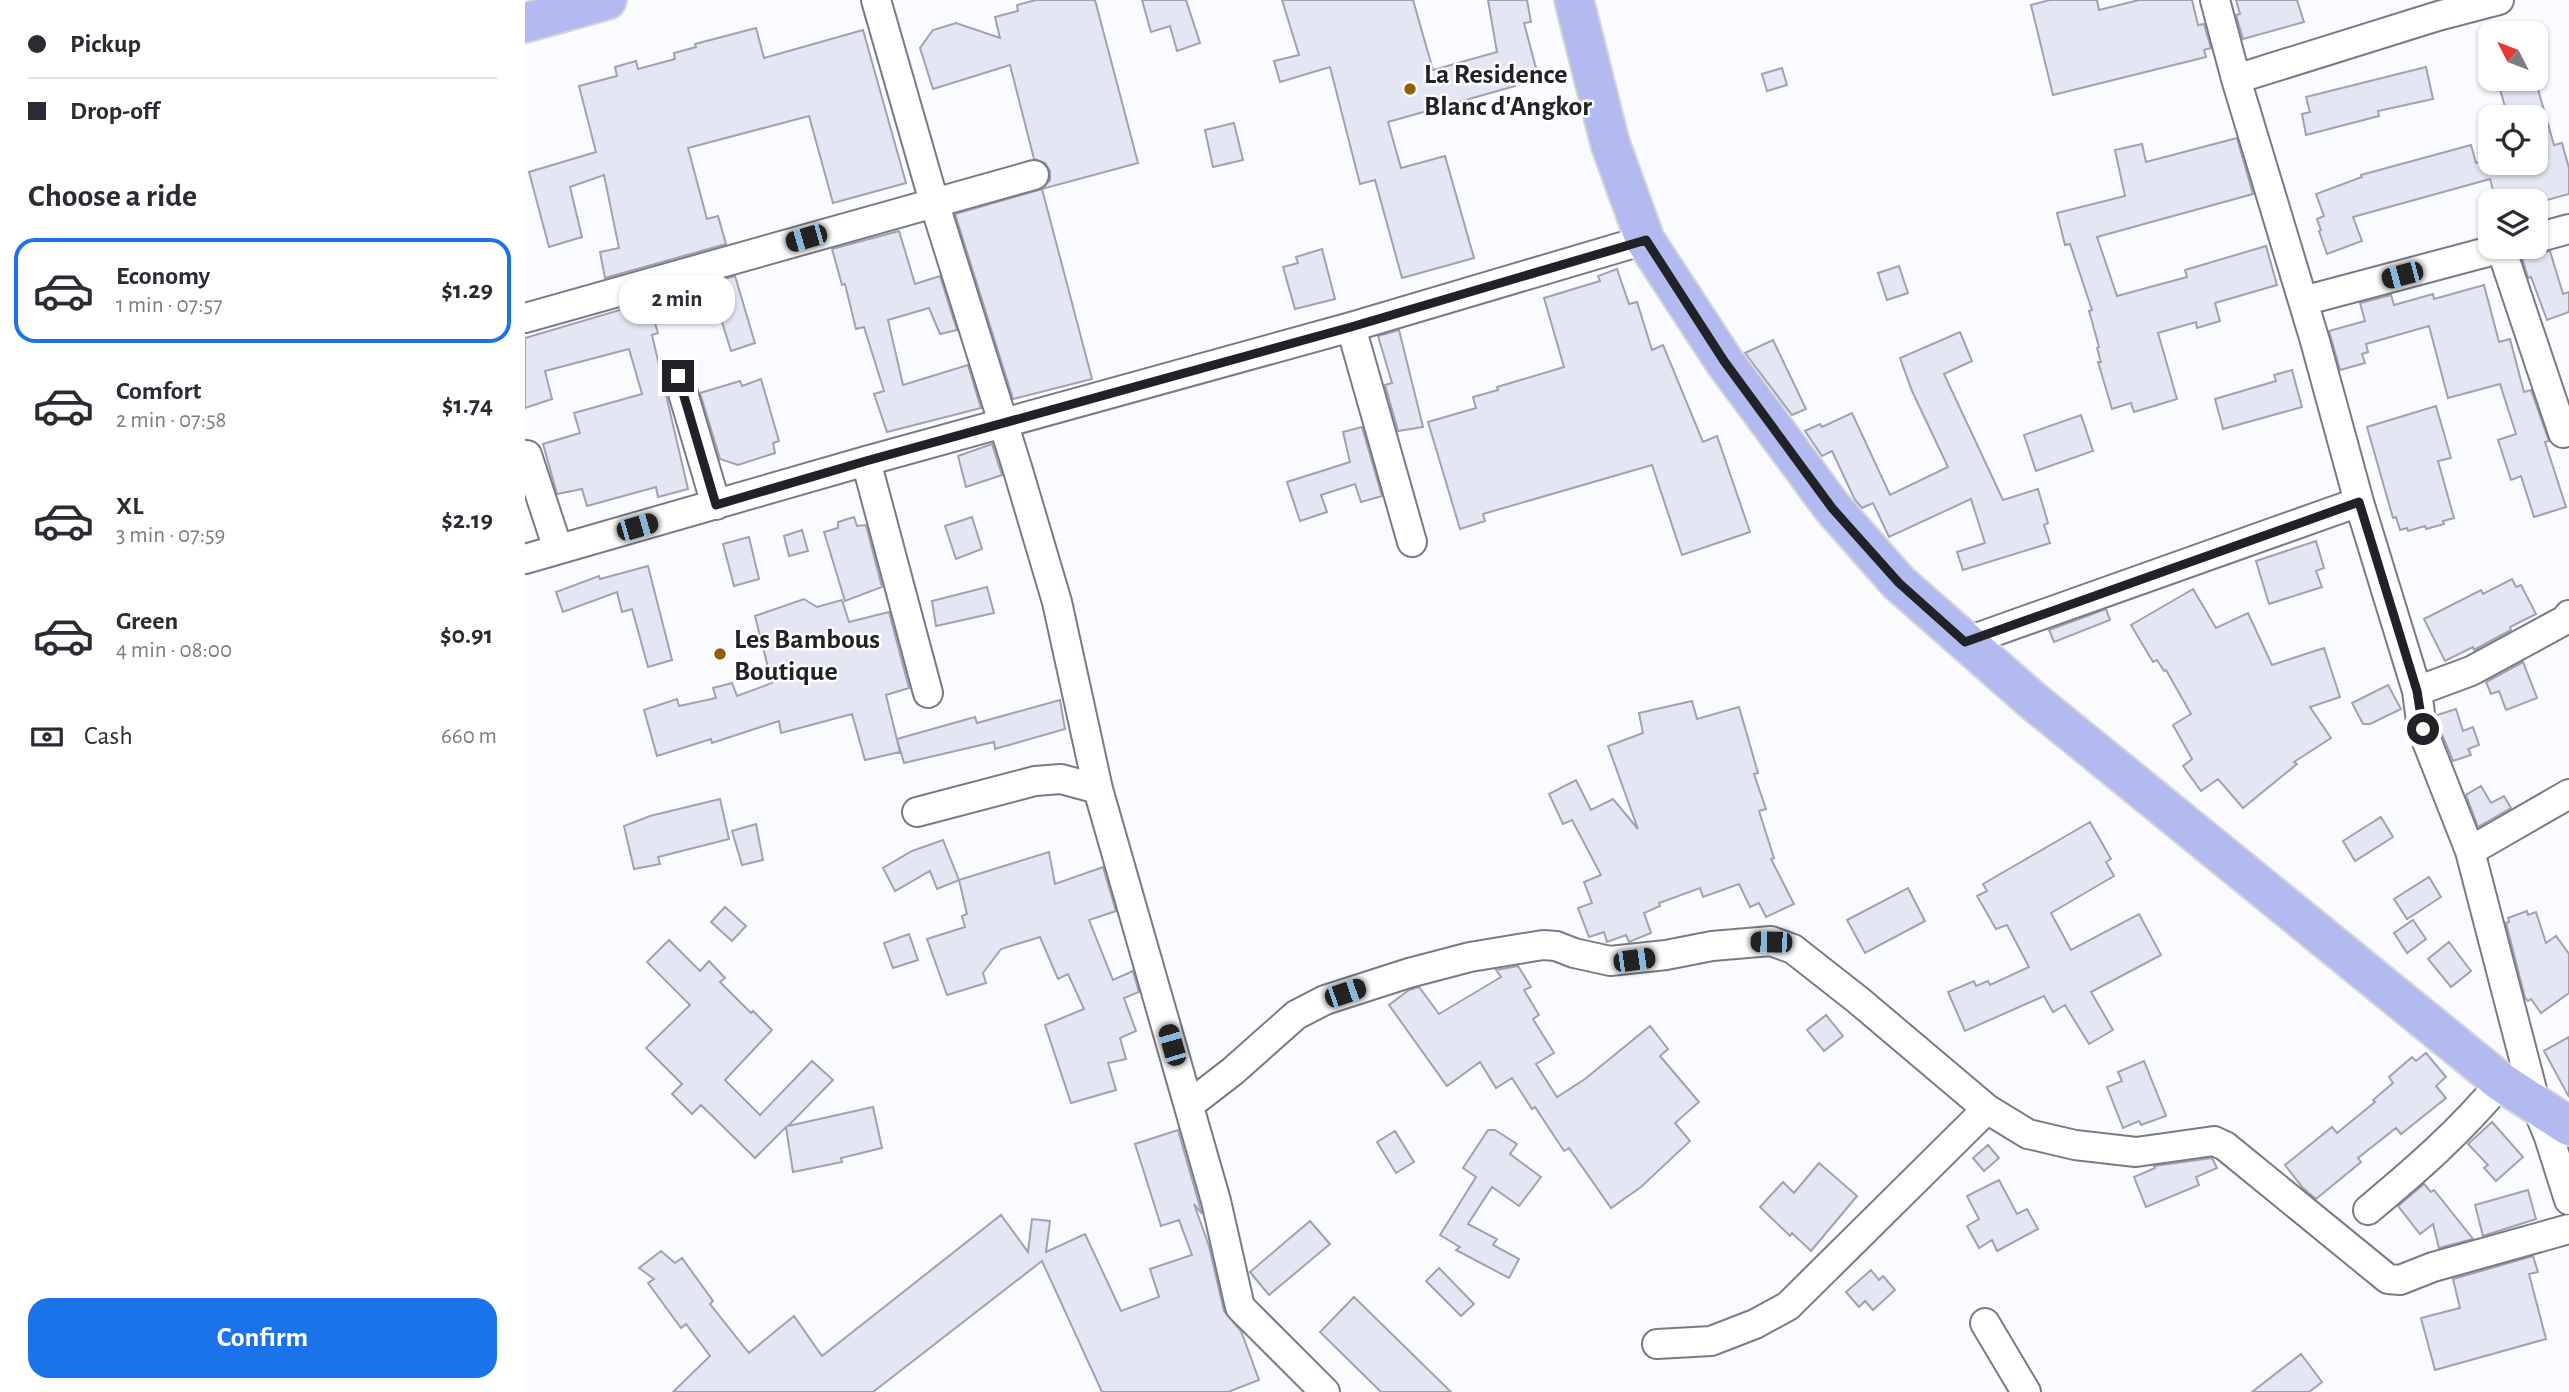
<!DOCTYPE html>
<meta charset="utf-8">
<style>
body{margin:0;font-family:"Alegreya Sans",sans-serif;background:#f2f2f3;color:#2b2b33;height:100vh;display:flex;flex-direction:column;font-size:26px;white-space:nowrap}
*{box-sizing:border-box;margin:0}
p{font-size:23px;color:#7c7c81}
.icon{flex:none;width:38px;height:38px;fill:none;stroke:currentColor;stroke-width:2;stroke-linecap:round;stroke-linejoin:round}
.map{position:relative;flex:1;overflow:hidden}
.sheet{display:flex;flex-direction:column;background:#fff;width:525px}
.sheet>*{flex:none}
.banner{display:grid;align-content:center;height:154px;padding:0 28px;background:#fff}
.needle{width:46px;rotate:312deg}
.buttons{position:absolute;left:1953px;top:21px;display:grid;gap:14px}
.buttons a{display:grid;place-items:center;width:70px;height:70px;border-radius:14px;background:#fff;box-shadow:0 2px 5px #0004;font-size:35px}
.end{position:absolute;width:32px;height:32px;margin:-16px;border:9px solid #212227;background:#fff;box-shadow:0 0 0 4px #fff}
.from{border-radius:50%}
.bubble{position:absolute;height:49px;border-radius:21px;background:#fff;box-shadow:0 2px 5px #0004;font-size:23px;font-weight:600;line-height:49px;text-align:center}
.car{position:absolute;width:21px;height:42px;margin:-21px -10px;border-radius:9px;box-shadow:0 0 5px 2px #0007;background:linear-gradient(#222 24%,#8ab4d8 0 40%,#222 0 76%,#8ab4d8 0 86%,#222 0)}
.banner b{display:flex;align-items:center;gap:24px;height:66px;font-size:26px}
.banner b+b{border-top:2px solid #e1e1e2}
.banner i{width:18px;height:18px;background:#2b2b33}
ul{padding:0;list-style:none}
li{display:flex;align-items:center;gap:21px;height:105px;margin:0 14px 10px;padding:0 14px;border:4px solid transparent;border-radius:21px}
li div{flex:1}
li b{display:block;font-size:26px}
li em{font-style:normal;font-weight:600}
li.selected{border-color:#1a73e8}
li>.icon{width:63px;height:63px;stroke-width:1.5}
h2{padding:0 28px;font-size:32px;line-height:84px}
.pay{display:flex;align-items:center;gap:18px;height:77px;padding:0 28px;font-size:26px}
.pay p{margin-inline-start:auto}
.cta{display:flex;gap:14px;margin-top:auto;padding:14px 28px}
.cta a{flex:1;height:80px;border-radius:21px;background:#1a73e8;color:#fff;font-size:28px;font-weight:600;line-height:80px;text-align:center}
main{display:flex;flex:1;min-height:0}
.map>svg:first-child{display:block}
.building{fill:#e4e6f4;stroke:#9fa2af;stroke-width:2}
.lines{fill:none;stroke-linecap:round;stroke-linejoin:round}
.minor-casing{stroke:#787b87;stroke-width:32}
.trunk-casing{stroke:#d7d7d8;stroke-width:42}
.minor{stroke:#fff;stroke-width:28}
.trunk{stroke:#b2baf0;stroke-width:38}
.route{stroke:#212227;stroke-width:9}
.poi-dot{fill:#905f0d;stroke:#fff;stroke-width:2.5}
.labels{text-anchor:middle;stroke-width:5;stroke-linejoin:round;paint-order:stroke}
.poi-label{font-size:28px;font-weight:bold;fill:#212227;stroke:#fff;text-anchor:start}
</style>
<main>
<section class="sheet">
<div class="banner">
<b><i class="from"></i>Pickup</b>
<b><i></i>Drop-off</b>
</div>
<h2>Choose a ride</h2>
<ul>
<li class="selected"><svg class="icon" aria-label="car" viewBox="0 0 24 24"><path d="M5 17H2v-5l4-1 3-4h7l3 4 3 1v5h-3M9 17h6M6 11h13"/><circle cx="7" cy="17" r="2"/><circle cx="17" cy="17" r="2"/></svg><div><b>Economy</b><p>1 min · 07:57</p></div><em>$1.29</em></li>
<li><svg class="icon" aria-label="car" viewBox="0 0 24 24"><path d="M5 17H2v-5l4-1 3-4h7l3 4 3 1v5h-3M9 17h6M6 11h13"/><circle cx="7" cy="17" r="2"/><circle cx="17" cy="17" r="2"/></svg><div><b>Comfort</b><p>2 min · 07:58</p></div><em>$1.74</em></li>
<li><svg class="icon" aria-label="car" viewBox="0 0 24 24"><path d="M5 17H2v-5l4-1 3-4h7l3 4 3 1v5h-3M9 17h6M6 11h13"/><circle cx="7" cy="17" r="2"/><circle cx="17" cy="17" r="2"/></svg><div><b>XL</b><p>3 min · 07:59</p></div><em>$2.19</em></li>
<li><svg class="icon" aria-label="car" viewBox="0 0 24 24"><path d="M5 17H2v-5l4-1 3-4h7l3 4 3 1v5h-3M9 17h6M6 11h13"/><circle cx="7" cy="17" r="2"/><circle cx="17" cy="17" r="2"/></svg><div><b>Green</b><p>4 min · 08:00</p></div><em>$0.91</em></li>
</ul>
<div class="pay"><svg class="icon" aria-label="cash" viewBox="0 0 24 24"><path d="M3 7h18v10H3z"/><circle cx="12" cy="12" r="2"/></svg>Cash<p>660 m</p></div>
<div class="cta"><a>Confirm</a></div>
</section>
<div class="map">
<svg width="2044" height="1392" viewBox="0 0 2044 1392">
<rect width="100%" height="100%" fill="#fafbfe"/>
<path class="building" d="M511 0H570L613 163 517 189 525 180V171L520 163 509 159 485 65 408 89 395 48 408 30 431 23 475 38 470 17 493 11 492 5Z
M617 0H661L675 43 652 51 645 26 626 32Z
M757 0H888L908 70 972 52 963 0H1002L1006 22 999 23 1011 68 987 75 990 86 863 122 876 168 920 156 949 258 877 278 850 180 835 184 805 67 755 82 749 61 774 55Z
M1525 0H1572L1574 10 1614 0H1667L1673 25 1679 24 1686 48 1679 50 1681 57 1528 95 1506 5Z
M1711 0H1772L1779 22 1718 39 1711 15 1715 14Z
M231 28 239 58 338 30 381 183 308 203 284 116 163 148 182 219 193 216 201 244 80 278 75 252 94 248 79 175 45 187 57 237 24 247 4 172 71 152 54 86 92 76 90 67 111 61 113 69 150 59 149 53 171 47 170 44Z
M1901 67 1908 99 1853 111 1854 116 1781 135 1777 114 1785 112 1781 97Z
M1257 68 1262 85 1242 91 1237 74Z
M1972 79H2010L2029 145 2037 143 2044 168V194L2018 201H1971L1965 179 1828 217 1837 241 1802 254 1794 231 1796 230 1792 219 1799 216 1791 194 1837 177 1836 175 1946 145 1951 163 1965 159V163H2011V117H1983Z
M709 123 718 160 688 167 680 130Z
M1712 138 1728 194 1572 237 1592 296 1662 277 1660 270 1741 246 1752 285 1690 303 1695 321 1672 328 1671 322 1633 333 1652 399 1609 412 1606 403 1587 409 1573 362H1576L1572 348 1574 347 1564 311 1567 310 1545 244 1540 245 1532 213 1600 196 1590 150 1617 144 1621 162Z
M517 189 567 379 488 399 430 214Z
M374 231 390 284 415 276 432 330 415 334 404 308 363 320 378 385 443 365 456 408 362 432 349 394 359 391 339 327 331 329 320 284 317 285 307 249Z
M1997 248 2007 254 2025 251 2038 294 2044 292V312L2022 320 2006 277 2003 278 1996 254Z
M797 249 810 299 770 309 758 267 773 263 771 257Z
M1374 266 1383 293 1362 300 1353 273Z
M1092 269 1104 304 1112 302 1127 350 1138 345 1178 442 1192 436 1225 532 1157 555 1127 465 958 514 960 521 935 529 903 422 951 408 948 397 973 390 972 387 1039 367 1019 298 1075 281 1073 276Z
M210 276 230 343 206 351 185 283Z
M1959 285 1974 342 1985 339 1999 392 2006 390 2024 441 2020 442 2041 507 2009 517 1996 476 1986 480 1973 440 1991 434 1975 384 1923 398 1904 326 1841 344 1843 352 1837 354 1840 363 1815 370 1804 331 1840 321 1835 303 1866 295 1869 305 1908 294 1909 299Z
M142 296 148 318 130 323 133 333 127 335 163 489 133 497 131 487 62 506 57 489 32 494 18 444 55 433 49 413 117 394 104 349 20 371 27 399 0 408V338Z
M874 330 898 427 873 431 860 385 867 383 853 336Z
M1435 332 1447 361 1419 374 1478 500 1513 489 1523 523 1519 525 1525 543 1438 570 1432 552 1460 543 1446 499 1364 537 1348 503 1337 508 1330 500 1307 451 1297 456 1280 431 1295 424 1297 427 1327 413 1365 495 1423 467 1387 391 1375 358Z
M1248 340 1281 409 1267 415 1220 353Z
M1767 370 1777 407 1698 429 1690 399 1751 381 1749 375Z
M236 379 254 441 248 443 250 453 213 465 195 459 175 393 215 381 217 386Z
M1911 406 1926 458 1913 461 1929 518 1918 521 1919 524 1901 529 1900 526 1883 531 1882 528 1875 530 1871 517 1868 518 1842 427Z
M1556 415 1568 451 1511 471 1499 435Z
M837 427 857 496 836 502 830 484 796 495 802 512 775 521 762 482 825 462 818 432Z
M467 444 477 475 441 487 433 456Z
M329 517 332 526 341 525 357 587 320 601 299 532 313 528V522Z
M447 517 457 549 431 559 420 526Z
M277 530 283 551 264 556 259 536Z
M224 537 234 579 209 586 198 544Z
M1791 541 1799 568 1791 571 1797 587 1744 604 1731 561Z
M123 566 147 660 123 667 107 609 97 612 92 592 38 612 31 592 74 576 75 579Z
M1987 579 1991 587 1996 585 2011 614 1985 627 1986 630 1949 650 1948 647 1920 661 1899 619 1956 590 1958 594Z
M462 587 469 613 411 626 407 601Z
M1668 589 1691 628 1723 613 1747 665 1799 648 1815 697 1785 707 1806 738 1769 762 1772 764 1718 808 1693 779 1676 791 1658 766 1667 759 1648 725 1666 714 1641 670 1639 671 1632 660 1628 662 1606 625Z
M279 599 292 607 317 600 324 622 364 612 384 688 361 695 375 752 340 760 327 714 256 733 254 721 187 743 186 739 132 756 119 710 152 699 154 706 191 698 188 688 207 683 212 696 247 683 230 616Z
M1581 609 1585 620 1529 642 1524 630Z
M1998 662 2012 698 1981 710 1974 691 1966 694 1961 682Z
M1863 685 1876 709 1845 724H1838L1827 703Z
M535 700 540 729 470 749 469 742 379 763 372 739 450 717 452 723Z
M1167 701 1172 719 1214 707 1233 773 1229 774 1241 809 1234 811 1249 858 1246 859 1269 904 1241 917 1234 903 1225 907 1214 884 1178 897 1175 888 1134 903 1135 906 1119 913 1126 933 1104 942 1101 935 1082 942 1079 932 1064 937 1053 908 1067 903 1059 882 1076 875 1047 820 1038 824 1024 794 1051 780 1066 810 1088 799 1113 829 1083 746 1118 733 1114 713Z
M1931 709 1938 731 1948 727 1954 745 1943 749 1946 755 1928 761 1913 725 1912 715Z
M1956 786 1966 803 1979 796 1986 808 1953 827 1941 795Z
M195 799 204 839 133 857 135 864 109 869 99 826 125 816Z
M1856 817 1868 837 1830 861 1818 841Z
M1565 822 1586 859 1581 862 1589 876 1526 913 1546 950 1614 914 1636 955 1566 992 1588 1030 1564 1044 1540 1005 1528 1012 1519 996 1440 1031 1423 992 1449 981 1451 986 1463 981 1465 985 1504 967 1482 925 1471 929 1452 896 1462 891 1458 884Z
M231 824 238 860 217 865 207 831Z
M418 840 434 880 524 852 530 884 578 867 591 911 564 920 588 980 608 971 614 992 599 998 611 1031 595 1038 601 1059 583 1063 591 1090 546 1103 520 1025 559 1009 543 974 533 979 515 937 476 949 458 973 461 983 422 995 402 939 440 927 437 916 442 914 434 880 412 889 405 871 370 891 358 868 387 851Z
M1904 877 1916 897 1882 919 1869 899Z
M1383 888 1400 921 1340 953 1322 920Z
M200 907 221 926 207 941 186 922Z
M2002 911 2003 915 2011 912 2021 943 2031 936 2044 954V993L2016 1013 2006 999 2003 1001 2000 998 1981 923 1984 922 1983 918Z
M1888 920 1901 939 1882 953 1869 933Z
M384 934 393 960 368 968 359 943Z
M144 940 175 971 184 961 200 978 195 982 226 1013 228 1011 247 1030 200 1080 235 1115 287 1061 308 1080 263 1126 348 1107 357 1148 316 1158 317 1162 268 1172 261 1127 230 1158 176 1105 167 1114 147 1094 157 1084 121 1048 165 1005 122 962Z
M1924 942 1946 971 1926 987 1903 959Z
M993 966 1006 987 999 990 1014 1015 1008 1019 1029 1053 1011 1064 1032 1097 1060 1079 1125 1026 1143 1049 1135 1056 1174 1102 1150 1123 1165 1141 1116 1187 1086 1208 1044 1148 1039 1151 1010 1107 1007 1109 987 1078 971 1088 955 1062 922 1086 864 1005 884 990 894 987 914 1014 976 977 971 970Z
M1301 1015 1318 1036 1299 1051 1282 1030Z
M2044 1037V1097L2019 1051Z
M1901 1053 1921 1077 1911 1086 1921 1098 1876 1134 1871 1128 1833 1158 1836 1162 1791 1199 1778 1188 1760 1165 1807 1127 1812 1133 1850 1102 1848 1100 1868 1083 1864 1077 1887 1057 1891 1061Z
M1619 1061 1641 1116 1616 1125 1614 1121 1598 1128 1582 1087 1597 1081 1593 1072Z
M1967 1122 1998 1157 1971 1181 1959 1168 1963 1165 1943 1144Z
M653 1130 677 1214 669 1204 684 1246 699 1311 716 1331 734 1380 703 1392H577L517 1261 348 1392H148L185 1356 161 1324 156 1328 123 1283 129 1279 114 1268 136 1251 150 1263 157 1258 188 1301 185 1304 224 1353 269 1316 297 1356 476 1215 503 1252 507 1219 525 1221 521 1252 560 1234 596 1311 634 1297 625 1269 667 1255 654 1220 636 1226 610 1144Z
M963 1130H970L992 1144 985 1154 1016 1177 994 1206 967 1187 943 1224 972 1239 968 1245 994 1259 984 1278 931 1250 935 1247 915 1235 951 1177 938 1168Z
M870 1131 889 1162 871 1173 852 1142Z
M1463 1145 1474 1158 1459 1171 1448 1158Z
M1687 1158 1692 1168 1671 1177 1674 1185 1621 1207 1609 1177 1630 1168 1629 1166Z
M1294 1163 1332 1196 1286 1251 1267 1233 1265 1236 1235 1207 1258 1182 1269 1193Z
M1474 1180 1492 1214 1502 1209 1513 1229 1472 1251 1467 1240 1454 1248 1442 1226 1454 1219 1442 1196Z
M1899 1184 1906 1192 1909 1190 1948 1239 1914 1248 1908 1224 1895 1234 1873 1206Z
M2003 1190 2011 1219 1958 1236 1950 1205Z
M785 1221 805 1244 744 1295 725 1272Z
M2008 1256 2013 1272 2004 1274 2021 1339 1910 1370 1896 1318 1935 1308 1928 1279Z
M914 1268 949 1304 936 1316 901 1281Z
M1346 1270 1354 1280 1358 1276 1370 1290 1348 1310 1340 1301 1334 1307 1321 1292Z
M829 1297 926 1392H856L795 1332Z
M1776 1354 1797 1382 1784 1392H1727Z"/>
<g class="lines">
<g class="minor-casing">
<path id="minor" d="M351 0 409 202 492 467 532 602 573 789 691 1201 715 1307 800 1392
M1690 0 1711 79 1790 341 1834 502 1892 691 1897 729 1945 851 2011 1105 2024 1137 2044 1200
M1711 79 1913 16 1974 0
M2011 238 2044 229
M1976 248 2038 433
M1778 301 1981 247
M0 318 509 175
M826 327 887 542
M153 376 191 505
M2 455 33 549
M341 461 403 693
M0 559 341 461 826 327 1120 240
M1440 642 1834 502
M1892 691 1946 671 2040 620 2044 615
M392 812 510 781 536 779 573 789
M1945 851 2044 794
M664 1105 708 1071 771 1015 800 1000 884 973 945 957 1018 945 1031 946 1049 953 1085 961 1141 955 1187 946 1246 941 1268 949 1333 1000 1462 1109 1503 1134 1550 1145 1611 1152 1689 1141 1700 1146 1863 1279 1875 1280 1908 1267 2044 1229
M1843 1210C1891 1170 1937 1130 1976 1082
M1460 1323 1501 1392
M1132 1344 1186 1341 1230 1324 1263 1306 1462 1109"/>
</g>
<g class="trunk-casing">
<path id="trunk" d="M1049 0 1085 143 1120 240 1199 361 1307 507 1374 583 1507 700 1976 1082 2044 1126
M0 23 82 0"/>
</g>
<use href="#minor" class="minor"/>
<use href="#trunk" class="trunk"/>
</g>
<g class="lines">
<path class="route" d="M153 376 191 505 341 461 826 327 1121 240 1199 361 1307 508 1374 583 1440 642 1834 502 1892 691 1898 729"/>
</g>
<g class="poi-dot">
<circle cx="885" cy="89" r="7"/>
<circle cx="195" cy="654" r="7"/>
</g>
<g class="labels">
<g class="poi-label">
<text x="899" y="83">La Residence<tspan x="899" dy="32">Blanc d'Angkor</tspan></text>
<text x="209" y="648">Les Bambous<tspan x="209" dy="32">Boutique</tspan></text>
</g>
</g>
</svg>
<div class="buttons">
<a><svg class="needle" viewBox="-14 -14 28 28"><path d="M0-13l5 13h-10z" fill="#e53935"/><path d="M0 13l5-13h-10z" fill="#7c7c81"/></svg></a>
<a><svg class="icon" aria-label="locate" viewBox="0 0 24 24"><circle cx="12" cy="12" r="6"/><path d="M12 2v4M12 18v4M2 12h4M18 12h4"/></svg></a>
<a><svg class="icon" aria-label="layers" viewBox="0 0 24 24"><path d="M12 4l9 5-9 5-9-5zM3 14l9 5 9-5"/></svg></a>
</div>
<i class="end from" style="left:1898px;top:729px"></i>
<i class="end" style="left:153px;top:376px"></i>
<div class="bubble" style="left:94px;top:275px;width:116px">2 min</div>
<i class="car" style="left:281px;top:238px;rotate:254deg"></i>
<i class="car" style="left:1877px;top:275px;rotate:255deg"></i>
<i class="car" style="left:112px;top:527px;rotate:74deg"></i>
<i class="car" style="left:1246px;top:942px;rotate:271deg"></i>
<i class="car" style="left:1109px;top:960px;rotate:82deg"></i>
<i class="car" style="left:820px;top:993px;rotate:71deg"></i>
<i class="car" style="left:647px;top:1045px;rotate:344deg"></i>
</div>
</main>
